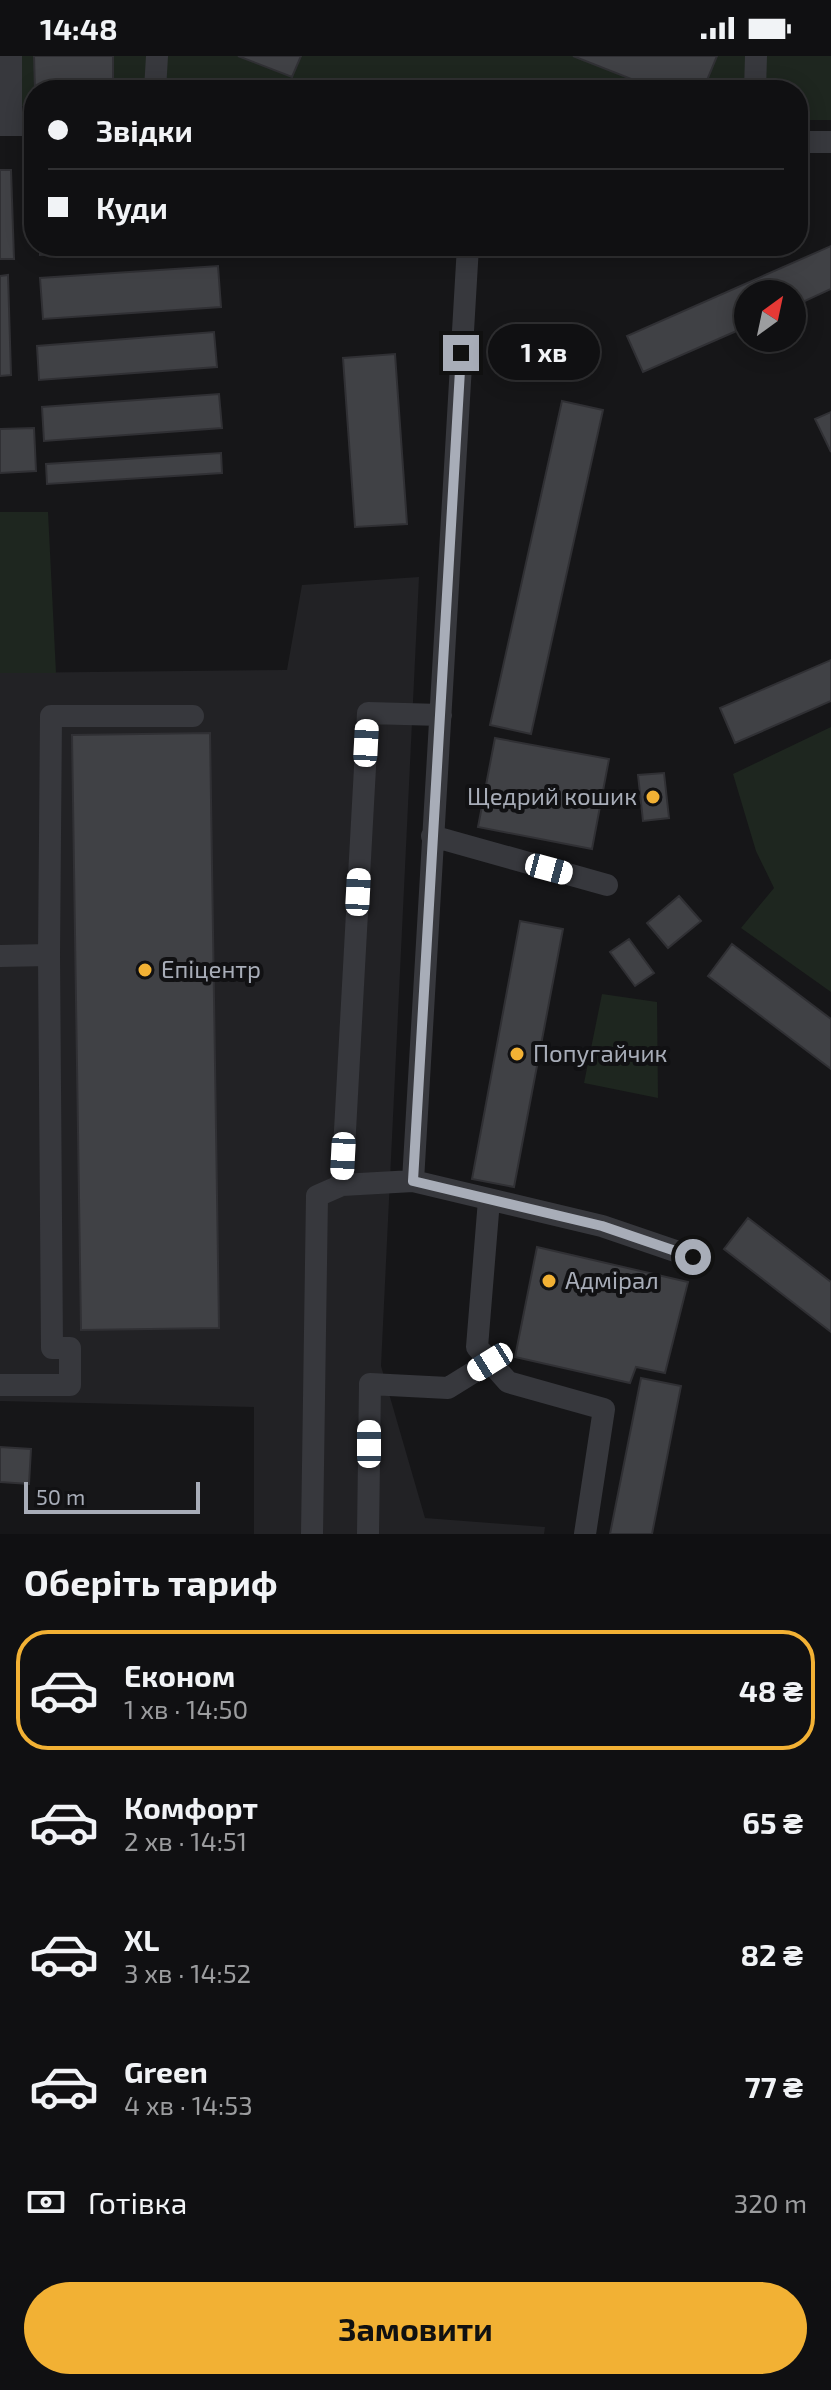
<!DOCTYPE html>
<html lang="uk">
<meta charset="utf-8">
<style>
body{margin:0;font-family:"Exo 2",sans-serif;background:#1e1e20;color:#f1f3f6;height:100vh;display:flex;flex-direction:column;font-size:30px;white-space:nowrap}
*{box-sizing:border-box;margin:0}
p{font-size:26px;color:#9c9d9f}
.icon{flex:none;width:44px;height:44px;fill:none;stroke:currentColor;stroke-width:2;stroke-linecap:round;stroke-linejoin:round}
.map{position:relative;height:1478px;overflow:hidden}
.panel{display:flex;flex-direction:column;background:#101012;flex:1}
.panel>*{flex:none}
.guide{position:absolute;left:24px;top:24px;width:784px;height:176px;border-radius:32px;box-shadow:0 4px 20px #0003,0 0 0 2px #303032;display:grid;align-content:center;height:176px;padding:0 24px;background:#101012}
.needle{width:52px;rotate:33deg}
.tools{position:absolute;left:734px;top:224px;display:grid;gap:16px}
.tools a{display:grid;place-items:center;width:72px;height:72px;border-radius:50%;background:#101012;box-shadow:0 4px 20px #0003,0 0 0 2px #303032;font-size:40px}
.scale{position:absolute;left:24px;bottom:20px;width:176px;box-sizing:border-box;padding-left:8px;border:4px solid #a8adb8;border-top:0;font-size:22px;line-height:28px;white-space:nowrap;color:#a8adb8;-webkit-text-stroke:6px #111113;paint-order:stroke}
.end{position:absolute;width:36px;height:36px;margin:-18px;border:10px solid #a8adb8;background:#111;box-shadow:0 0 0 4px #111}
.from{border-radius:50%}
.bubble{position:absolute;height:56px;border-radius:28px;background:#101012;box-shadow:0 4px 20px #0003,0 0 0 2px #303032;font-size:26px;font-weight:700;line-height:56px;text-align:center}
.car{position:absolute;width:24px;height:48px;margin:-24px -12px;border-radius:10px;box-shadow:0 0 6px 2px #0007;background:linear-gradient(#fff 24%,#345 0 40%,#fff 0 76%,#345 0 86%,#fff 0)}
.guide b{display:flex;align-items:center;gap:28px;height:76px;font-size:30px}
.guide b+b{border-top:2px solid #303032}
.guide i{width:20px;height:20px;background:#f1f3f6}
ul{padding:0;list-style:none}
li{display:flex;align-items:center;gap:24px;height:120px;margin:0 16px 12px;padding:0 8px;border:4px solid transparent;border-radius:32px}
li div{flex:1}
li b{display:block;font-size:30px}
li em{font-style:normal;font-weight:700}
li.active{border-color:#f2b134}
li>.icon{width:72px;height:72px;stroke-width:1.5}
h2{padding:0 24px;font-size:36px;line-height:96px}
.pay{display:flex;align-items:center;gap:20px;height:88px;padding:0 24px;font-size:30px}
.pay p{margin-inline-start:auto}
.primary-button{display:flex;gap:16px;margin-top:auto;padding:16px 24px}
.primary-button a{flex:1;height:92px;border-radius:48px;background:#f2b134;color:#111;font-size:32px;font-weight:700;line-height:92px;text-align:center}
.status{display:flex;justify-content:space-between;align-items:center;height:56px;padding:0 40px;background:#101012;direction:ltr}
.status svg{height:22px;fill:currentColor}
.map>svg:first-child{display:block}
.built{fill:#222225}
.green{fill:#1e261f}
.building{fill:#404145;stroke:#303034;stroke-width:2}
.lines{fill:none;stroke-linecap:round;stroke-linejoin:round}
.minor{stroke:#37383d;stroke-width:22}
.route{stroke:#a8adb8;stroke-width:10}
.poi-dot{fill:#f2b134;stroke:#111113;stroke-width:3}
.labels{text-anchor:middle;stroke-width:8;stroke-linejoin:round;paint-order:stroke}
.poi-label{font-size:24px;fill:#a8adb8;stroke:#111113;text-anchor:start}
</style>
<div class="status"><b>14:48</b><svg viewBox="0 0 49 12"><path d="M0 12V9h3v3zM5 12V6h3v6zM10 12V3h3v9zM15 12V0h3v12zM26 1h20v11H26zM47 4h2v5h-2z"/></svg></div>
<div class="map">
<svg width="831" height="1478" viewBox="0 0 831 1478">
<rect width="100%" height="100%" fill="#161618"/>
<path class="built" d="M419 521 381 1310 425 1462 545 1471 544 1478H254V1351L0 1345V617L287 614 302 529Z"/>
<path class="green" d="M16 0H150L148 34H34V50H16Z
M163 0H749V34H160Z
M762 0H831V64H798V34H761Z
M0 456H48L56 617H0Z
M831 671V936L741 872 774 832 756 795 733 718Z
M602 938 657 946 658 1042 584 1027Z"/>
<path class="building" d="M34 0H113V34H35Z
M238 0H301L292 21Z
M573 0H717L703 34H659Z
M503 27 521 29 520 34H502Z
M0 114H11L14 203H0Z
M40 190H163L40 199Z
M508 190H556L557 199 509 201Z
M589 190H666L665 198Z
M831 190V233L792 251V238H748V270L643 316 627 280Z
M218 210 221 251 43 263 40 222Z
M8 219 11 319 0 320V220Z
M214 276 217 311 39 324 37 290Z
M395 298 407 468 355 471 343 302Z
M219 338 222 372 44 385 42 351Z
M562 345 603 354 531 678 490 669Z
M831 356V396L815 363Z
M34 372 36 415 0 417V373Z
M221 397 222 417 47 428 46 408Z
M831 604V645L735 687 720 652Z
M210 677 219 1272 81 1274 72 679Z
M495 682 609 703 592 793 478 771Z
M664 717 669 762 643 765 638 719Z
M679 840 701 865 668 892 647 867Z
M520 865 563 873 514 1131 472 1123Z
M629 883 654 917 635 930 610 896Z
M732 888 831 963V1013L708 920Z
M748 1162 831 1226V1276L724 1193Z
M537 1191 688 1226 665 1317 636 1311 630 1327 515 1301Z
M641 1322 681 1330 652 1478H610Z
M0 1391 31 1393 29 1428 0 1426Z"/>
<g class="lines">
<path class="minor" d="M11 0V69
M155 34 157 0
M755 34 756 0
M0 69H34
M798 86H831
M432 780 607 829
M49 899 51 660H193
M0 900 49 899 52 1292H70V1329H0
M413 1125 468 190
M342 1129 413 1125 602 1170 693 1201
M489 1144 477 1291 508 1326 604 1353 585 1478
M312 1478 317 1140 342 1129 368 657 441 659
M368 1478 370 1328 448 1332 490 1306"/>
</g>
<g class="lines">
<path class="route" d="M461 297 413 1125 602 1170 693 1201"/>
</g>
<g class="poi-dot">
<circle cx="653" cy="741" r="8"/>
<circle cx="145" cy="914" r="8"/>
<circle cx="517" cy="998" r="8"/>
<circle cx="549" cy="1225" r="8"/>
</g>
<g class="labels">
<g class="poi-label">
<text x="637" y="749" text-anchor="end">Щедрий кошик</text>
<text x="161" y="922">Епіцентр</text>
<text x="533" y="1006">Попугайчик</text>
<text x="565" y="1233">Адмірал</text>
</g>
</g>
</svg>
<div class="tools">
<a><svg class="needle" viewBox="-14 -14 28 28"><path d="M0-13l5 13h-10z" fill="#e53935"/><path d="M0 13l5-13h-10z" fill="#9c9d9f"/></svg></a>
</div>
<div class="scale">50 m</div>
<i class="end from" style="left:693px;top:1201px"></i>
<i class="end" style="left:461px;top:297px"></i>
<div class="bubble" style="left:488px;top:268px;width:112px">1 хв</div>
<i class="car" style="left:366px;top:687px;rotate:3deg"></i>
<i class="car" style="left:549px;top:813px;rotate:105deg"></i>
<i class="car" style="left:358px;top:836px;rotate:3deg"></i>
<i class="car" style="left:343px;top:1100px;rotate:183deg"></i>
<i class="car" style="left:490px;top:1306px;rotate:238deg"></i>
<i class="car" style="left:369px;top:1388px;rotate:0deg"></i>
<div class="guide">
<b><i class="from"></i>Звідки</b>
<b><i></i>Куди</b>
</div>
</div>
<section class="panel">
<h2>Оберіть тариф</h2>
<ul>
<li class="active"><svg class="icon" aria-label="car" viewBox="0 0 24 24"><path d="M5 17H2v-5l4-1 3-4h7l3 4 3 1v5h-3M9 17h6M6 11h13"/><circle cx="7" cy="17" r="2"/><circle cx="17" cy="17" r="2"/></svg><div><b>Економ</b><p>1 хв · 14:50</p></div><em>48 ₴</em></li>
<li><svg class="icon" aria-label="car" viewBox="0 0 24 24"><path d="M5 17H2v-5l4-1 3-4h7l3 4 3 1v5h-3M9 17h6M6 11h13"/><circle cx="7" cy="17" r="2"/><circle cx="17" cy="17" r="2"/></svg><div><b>Комфорт</b><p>2 хв · 14:51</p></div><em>65 ₴</em></li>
<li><svg class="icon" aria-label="car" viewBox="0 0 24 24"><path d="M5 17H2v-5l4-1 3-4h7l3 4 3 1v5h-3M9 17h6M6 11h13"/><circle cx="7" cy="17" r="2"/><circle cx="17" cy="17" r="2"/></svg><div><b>XL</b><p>3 хв · 14:52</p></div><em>82 ₴</em></li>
<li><svg class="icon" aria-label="car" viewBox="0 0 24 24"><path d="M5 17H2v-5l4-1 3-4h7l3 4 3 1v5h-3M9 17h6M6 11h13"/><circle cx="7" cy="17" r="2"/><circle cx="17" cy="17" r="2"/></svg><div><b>Green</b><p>4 хв · 14:53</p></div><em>77 ₴</em></li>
</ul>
<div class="pay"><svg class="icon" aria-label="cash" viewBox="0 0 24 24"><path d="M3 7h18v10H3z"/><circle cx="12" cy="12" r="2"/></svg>Готівка<p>320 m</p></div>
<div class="primary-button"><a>Замовити</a></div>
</section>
